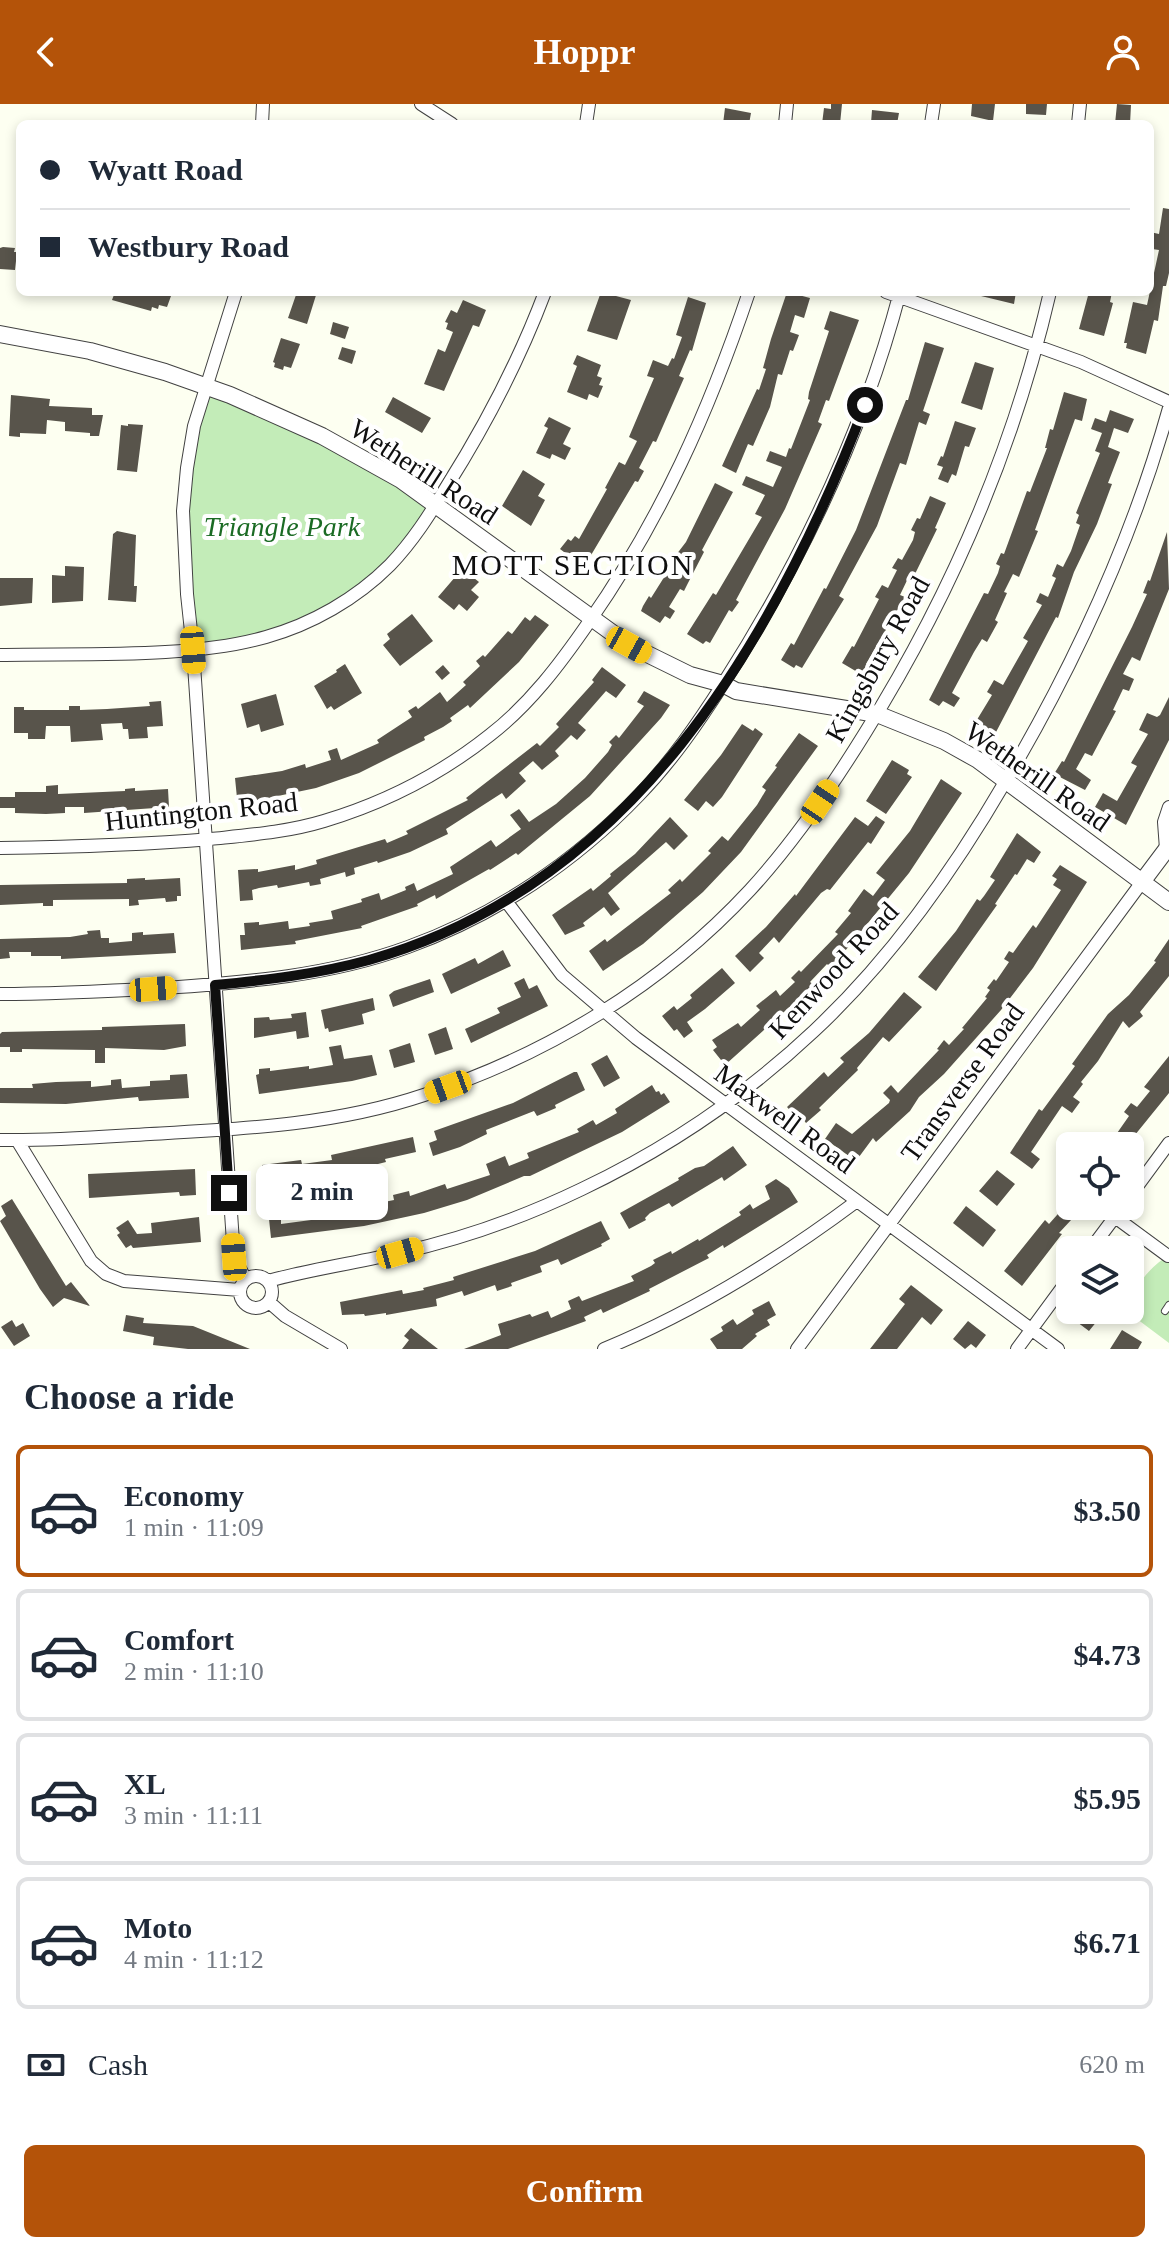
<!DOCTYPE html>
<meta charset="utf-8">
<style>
body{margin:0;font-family:Georgia,serif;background:#f2f2f3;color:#1f2937;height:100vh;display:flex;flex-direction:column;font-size:30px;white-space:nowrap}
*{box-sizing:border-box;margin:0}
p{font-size:26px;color:#747a83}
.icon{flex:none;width:44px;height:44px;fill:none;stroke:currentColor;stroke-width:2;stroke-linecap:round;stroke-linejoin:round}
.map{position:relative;height:1245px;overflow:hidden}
.panel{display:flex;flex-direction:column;background:#fff;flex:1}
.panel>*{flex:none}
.top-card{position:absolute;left:16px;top:16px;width:1138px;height:176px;border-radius:12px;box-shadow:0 4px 12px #0003;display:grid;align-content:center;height:176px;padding:0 24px;background:#fff}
.fabs{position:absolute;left:1056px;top:1028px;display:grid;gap:16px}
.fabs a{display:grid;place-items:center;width:88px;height:88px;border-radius:12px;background:#fff;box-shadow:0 4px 12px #0003;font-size:40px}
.end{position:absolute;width:36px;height:36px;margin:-18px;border:10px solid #0f0f0f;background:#fff;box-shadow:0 0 0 4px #fff}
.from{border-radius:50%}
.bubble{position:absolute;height:56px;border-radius:12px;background:#fff;box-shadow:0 4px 12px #0003;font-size:26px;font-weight:700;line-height:56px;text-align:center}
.car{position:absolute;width:24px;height:48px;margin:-24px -12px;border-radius:10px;box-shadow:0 0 6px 2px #0007;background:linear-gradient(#f5c518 24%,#345 0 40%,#f5c518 0 76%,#345 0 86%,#f5c518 0)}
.top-card b{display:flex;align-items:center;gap:28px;height:76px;font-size:30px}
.top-card b+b{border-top:2px solid #e0e1e3}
.top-card i{width:20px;height:20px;background:#1f2937}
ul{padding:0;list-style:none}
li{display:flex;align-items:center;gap:24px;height:132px;margin:0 16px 12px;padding:0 8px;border:4px solid #e0e1e3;border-radius:12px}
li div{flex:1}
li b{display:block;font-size:30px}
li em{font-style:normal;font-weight:700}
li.selected{border-color:#b45309}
li>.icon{width:72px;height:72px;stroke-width:1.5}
h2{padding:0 24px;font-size:36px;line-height:96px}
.pay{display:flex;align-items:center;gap:20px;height:88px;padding:0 24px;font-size:30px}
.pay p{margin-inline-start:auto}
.button{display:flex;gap:16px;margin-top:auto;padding:16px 24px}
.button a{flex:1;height:92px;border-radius:12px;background:#b45309;color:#fff;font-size:32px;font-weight:700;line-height:92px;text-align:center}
header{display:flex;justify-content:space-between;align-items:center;height:104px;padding:0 24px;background:#b45309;color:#fff;font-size:36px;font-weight:700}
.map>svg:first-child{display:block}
.green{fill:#c3ecb8}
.building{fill:#58544b}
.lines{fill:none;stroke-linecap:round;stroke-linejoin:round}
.service-casing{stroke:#424242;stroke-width:8}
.minor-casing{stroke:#424242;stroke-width:14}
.tertiary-casing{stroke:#424242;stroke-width:18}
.service{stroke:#fff;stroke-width:6}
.minor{stroke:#fff;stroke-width:12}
.tertiary{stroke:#fff;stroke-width:16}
.route{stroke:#0f0f0f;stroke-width:10}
.labels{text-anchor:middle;stroke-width:8;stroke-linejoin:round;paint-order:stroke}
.street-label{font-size:28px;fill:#0f0f0f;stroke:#fff}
.park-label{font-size:28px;font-style:italic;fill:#1b6b24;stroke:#fff}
.neighbourhood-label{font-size:30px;letter-spacing:2px;fill:#0f0f0f;stroke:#fff}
</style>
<header><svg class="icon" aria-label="back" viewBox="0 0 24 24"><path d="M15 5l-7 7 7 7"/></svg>Hoppr<svg class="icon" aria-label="person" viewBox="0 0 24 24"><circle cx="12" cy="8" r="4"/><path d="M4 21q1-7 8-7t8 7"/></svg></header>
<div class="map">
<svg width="1169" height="1245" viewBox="0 0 1169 1245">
<rect width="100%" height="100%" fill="#fdfff1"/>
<path class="green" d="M206 283 230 291 435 400 390 461 298 522 193 546 183 407Z
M1169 1151V1239L1125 1206H1130C1130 1185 1151 1162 1169 1151Z"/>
<path class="building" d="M831 0H842L840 20H822L824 4 831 5Z
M972 0H995L993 17 971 12Z
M1026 0H1047L1046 11 1026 10Z
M1117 0 1131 1 1130 20H1115Z
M725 4 751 9 749 20H723Z
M872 6 899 9 897 20 871 19Z
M1163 104 1169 105V169L1166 182H1163L1158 217 1154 216 1146 250 1126 244 1127 239H1124L1133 198 1147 201 1159 146 1152 145 1150 128 1159 130Z
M3 143 15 144 14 148H17L15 166 0 165V144Z
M115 188H158L171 192 167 203 159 201 158 205 152 203 151 207 112 196Z
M297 188H317L307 220 288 214Z
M601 188 631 196 617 236 587 227Z
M787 188 810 194 804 214 795 211 790 228 799 231 793 247 790 246 782 271 778 270 770 303 753 342 748 340 736 369 722 362 757 285 759 286 766 265 763 264 771 235Z
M982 188H1016L1014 200 981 192Z
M1089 188H1112L1110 198 1113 199 1104 232 1079 225Z
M688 193 706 199 692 247 690 246 679 272 684 274 656 338 653 337 639 364 644 367 638 378 635 377 584 463 560 445 568 435 571 437 575 432 579 435 607 385 605 384 619 358 625 361 637 337 629 333 654 274 647 272 653 256 668 262 672 254 674 255 682 233 676 231Z
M463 196 486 206 479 223 473 221 444 287 424 280 438 245 445 248 453 228 446 225 448 219 445 218 451 206 457 209Z
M830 207 859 216 829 297 826 296 818 318 822 320 785 405 736 496 739 498 732 508 729 506 710 539 706 537 703 540 687 530 713 489 716 491 762 413 755 410 765 391 742 381 746 372 773 383 782 363 766 357 770 347 786 353 789 344 791 345 810 296 808 295 809 288 829 227 824 225Z
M333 218 349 223 345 235 330 230Z
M281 234 300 240 291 264 284 262 283 266 274 263 275 259 273 258Z
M925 238 944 244 923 307 930 310 926 321 919 318 906 361 900 359 877 422 839 492 844 495 802 564 796 561 794 564 781 556 791 539 794 541 824 484 826 485 856 426 906 296H908Z
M342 243 356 247 352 260 338 255Z
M577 251 601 261 597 272 602 274 599 281 603 282 598 294 589 290 587 296 567 288 577 262 573 260Z
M975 258 994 264 982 306 961 299Z
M1064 288 1087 295 1082 317 1075 315 1035 426 1038 427 1019 473 1013 470 1004 488 1007 489 995 516 998 518 987 538 982 535 974 548 952 589 960 594 954 603 943 597 939 602 929 596 984 489 988 490 998 469 1000 462 996 460 1001 449 1004 450 1027 387 1030 388 1047 344H1045L1050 325 1053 326Z
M11 291 50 295 49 302 92 304V311H103L99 332H90V329L65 327V318L47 316 46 330 20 329V333L9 332Z
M393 293 431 314 422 329 385 308Z
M1110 306 1134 315 1128 329 1114 324 1108 343 1120 348 1108 379 1112 380 1097 420 1074 468 1058 514 1056 513 995 630 975 619 992 591 987 588 994 576 1003 581 1028 537 1023 534 1042 501 1036 498 1040 489 1048 493 1056 474 1052 472 1057 460 1063 463 1071 447 1080 421 1076 419 1079 411 1076 409 1100 349 1095 347 1102 329 1091 325 1095 314 1106 318Z
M549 313 571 324 563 340 571 344 565 356 552 350 550 355 536 349 548 324 544 322Z
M955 317 976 324 969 343 965 342 956 372 952 370 948 379 938 375 943 363 937 361 941 352 943 353Z
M128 320 143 321 137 368 117 366 121 321 128 322Z
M523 366 545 380 538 392 545 396 531 422 502 402Z
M715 379 733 388 702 446 704 448 688 479 684 487 680 485 669 503 675 507 670 515 665 512 660 519 641 507 643 502 649 492 651 494 668 467 671 469 680 453 676 451 686 438Z
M930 392 946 399 935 424 937 425 915 470 911 468 900 491 905 493 866 560 870 562 864 572 842 559 852 542 854 543 879 495 875 493 882 481 888 484 897 466 892 464 898 454 902 456 913 436 915 428 911 426 917 414 920 415Z
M117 427 136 431 134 482H137L136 498 108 496 113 430Z
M1167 428 1169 485 1140 557 1132 553 1123 570 1134 575 1129 587 1123 585 1113 606 1116 607 1092 652 1085 649 1076 665 1091 676 1085 686 1054 670 1062 657 1064 658 1132 523 1147 490 1143 489 1148 476 1150 477Z
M65 462 84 463 83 497 52 499V471L65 472Z
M459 462 479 478 471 486 479 493 467 507 459 500 454 506 438 493 456 472 452 469Z
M0 474H33L32 499 0 502Z
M412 510 433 537 400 562 383 541 390 535 387 530Z
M535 511 549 521 519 558 470 604 468 601 450 614 452 617 443 623 424 633 425 636 359 669 316 684 244 699V693L237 694 235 674 282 667 305 660 306 664 331 656 328 647 337 644 341 656 379 639 377 636 412 613 408 607 416 602 418 605 440 588 447 598 466 581 463 578 480 562 476 557 483 551 485 553 508 527 512 530 525 513 530 517Z
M345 560 362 589 334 606 331 602 327 605 314 582 337 568 336 566Z
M443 561 450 569 442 576 435 568Z
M602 563 626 581 616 594 606 587 578 619 586 626 577 636 571 631 555 647 559 652 542 666 533 657 519 669 526 677 506 695 502 689 446 725 448 730 410 748 378 759 377 757 354 764 355 770 346 773 345 768 320 775 321 780 310 782 309 778 278 784 277 781 259 784 252 786 253 796 240 797 238 766 258 765V768L295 761V766L317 760 316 756 385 735 387 739 408 730 406 727 468 696 466 694 537 639 540 642 559 623 556 620 594 578 592 576Z
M644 587 670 601 661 614 590 692 518 751 516 749 490 766 489 765 436 795 435 791 417 800 418 802 361 822 362 824 295 837 296 840 241 846 240 831H245L244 819 259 818V821L288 817 289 825 310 822 309 819 333 815 331 807 362 798 361 795 379 789 381 796 406 786 405 783 414 779 417 787 453 770 450 763 491 736 496 743 521 725 510 711 519 705 529 718 556 700 585 674 608 648 612 641 609 638 616 631 619 634 644 602 637 598Z
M276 590 284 621 261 628 259 620 247 624 241 600Z
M1169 593V636L1126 721 1095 703 1103 689 1117 697 1137 662 1131 659 1148 630 1139 626 1147 609 1157 613 1160 611Z
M161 597 163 622 147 623 148 634 129 635 128 625H123L122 619 101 620 103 636 71 638 70 622H46L45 635H28V629H14V603H24V606H69V602H80V606L107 605 150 602 149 598Z
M742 620 753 627 755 624 763 630 722 693 713 703 706 697 698 707 684 696 721 651Z
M799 629 818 642 741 748 703 788 643 840 603 867 589 847 605 835 607 838 671 789 668 786 680 775 682 778 711 749 708 747 722 732 728 737 757 701 766 686 762 683 777 663 775 662Z
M892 656 909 666 907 670 912 673 886 710 866 697Z
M941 675 962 689 909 769 831 864 827 860 810 878 814 881 725 961 713 946 717 943 712 936 738 919 741 923 760 906 756 902 776 886 780 892 795 878 791 874 799 866 801 868 838 830 835 828 851 809 848 807 864 785 873 792 885 776 876 769 910 727Z
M58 681V690L125 687V685L135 684V687L168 685 169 703 84 709V703H65V709L46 710 15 709V704H0V693H15V688H46V682Z
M876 712 885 718 871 740 868 738 830 786 827 785 821 789 779 839 774 833 759 849 764 854 750 868 735 852 766 823 795 790 796 792 855 713 868 722Z
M670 713 688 732 674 746 666 738 608 789 620 805 611 812 604 803 583 819 585 822 565 831 552 811 591 784 593 787 611 772 610 770 635 750Z
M1017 729 1041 748 1034 759 1027 755 1017 771 1015 770 995 800 997 801 936 887 918 873 956 827 977 795 980 797 984 792 995 776 990 773Z
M1060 761 1087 778 1033 864 1001 906 944 970 919 993 910 1007 876 1038 873 1034 856 1057 825 1035 836 1019 852 1030 889 999 890 996 883 989 891 981 898 989 939 946 937 945 944 936 949 941 964 925 962 924 987 894 985 893 990 886 987 884 994 875 996 877 1009 858 1004 855 1009 847 1013 849 1033 821 1036 824 1061 786 1053 781 1057 775 1052 772Z
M145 774V776L180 774 181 792H177V797L166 798 165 794 138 796 139 801 129 802V795L53 796V802H43V799L0 801V781L127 779V775Z
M100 826 101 834H109V839L132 837V829L143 828V831L174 829 176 849 61 855V852H31V848H9L10 854 0 855V835L70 833 88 830 87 827Z
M1169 835V872L1140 908 1143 912 1129 924 1123 917 1098 957 1081 978 1083 980 1073 993 1080 998 1072 1009 1062 1002 1031 1048 1040 1055 1032 1065 1010 1049 1039 1005 1042 1007 1075 962 1072 960 1108 910 1129 891 1156 858 1154 857Z
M503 846 511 862 451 890 442 870 475 854 478 860Z
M722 864 735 879 705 905 687 918 693 927 684 934 677 925 674 927 662 912 674 902 677 906 692 894 690 891Z
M524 874 529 885 537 881 548 902 471 939 465 925 500 909 497 904 521 893 514 879Z
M430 875 434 888 393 903 389 891 394 887Z
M904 888 922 903 889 938 883 933 857 964 858 966 819 1004 821 1006 806 1019 800 1011 797 1014 787 1003 824 968 828 973 844 958 840 954 869 929Z
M373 894 375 906 362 910 364 920 329 928 328 924 325 925 321 906Z
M306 908 309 933 297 935 296 927 254 934V914L269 913 270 916 292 914 291 910Z
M185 920 186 942 164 946 105 944V959H95V946L22 945V948H10V943H0V930L2 928 102 926V923Z
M446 923 453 945 435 951 428 930Z
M410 939 415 958 394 964 389 946Z
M341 941 344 955 372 951 377 971 352 977 259 990 256 971 259 970V965L270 964V967L309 962V965L333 961 329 943Z
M607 951 620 974 604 983 591 960Z
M1169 952V989L1126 1042H1108L1129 1012 1124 1008 1131 999 1137 1003 1150 987 1144 983Z
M574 968H577L585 986 555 1001 556 1004 537 1012 534 1007 486 1026 487 1030 460 1043 433 1052 429 1039 437 1036 434 1027 513 999Z
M187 970 189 994 139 997 138 993 66 1000 0 999V984H33L32 980 56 978 91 977V983L111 981V976L121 975 122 984 150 982V977L170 976V971Z
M652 981 656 988 659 987 661 991 664 989 670 998 622 1028 530 1072H524L467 1096 424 1109 364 1122 271 1134 269 1115H281V1120L311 1116 310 1112 326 1110 325 1107 338 1104 348 1102 349 1105 394 1096 393 1091 409 1087 410 1092 445 1080 447 1085 490 1071 486 1060 505 1052 509 1062 529 1054 527 1049 579 1028 577 1025 593 1016 596 1021 617 1009 615 1005Z
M413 1033 416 1048 385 1055 386 1058 366 1063V1060L348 1062 349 1070 337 1071 336 1065 316 1069 317 1079 269 1087 267 1073 264 1074 262 1061 301 1056 302 1060 332 1056 331 1051Z
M733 1042 747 1061 724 1077 722 1073 672 1103 669 1099 650 1109 645 1114 646 1116 629 1125 620 1109 679 1076 678 1074 695 1064 704 1062Z
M195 1065 196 1091 180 1092 179 1088 89 1094 88 1070Z
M997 1066 1015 1080 997 1102 979 1087Z
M776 1075 789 1084 798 1098 724 1144 723 1141 707 1151 709 1154 649 1185 650 1187 603 1209 601 1205 584 1213 586 1217 567 1224 508 1245H464L501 1231 498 1220 530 1210 532 1213 548 1207 551 1214 571 1205 568 1197 579 1192 582 1197 634 1177 631 1172 651 1162 655 1159 653 1156 671 1147 672 1150 698 1135 699 1137 741 1111 739 1108 750 1100 753 1105 770 1095 765 1082Z
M12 1095 66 1182 71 1178 90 1202 64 1194 53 1203 40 1185 0 1117 6 1112 1 1102Z
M966 1102 996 1126 983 1143 953 1119Z
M1065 1102H1084L1059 1129 1062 1130 1022 1182 1004 1167 1045 1116 1049 1120Z
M199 1113 201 1138 133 1144 131 1141 126 1144 117 1131 120 1129 116 1124 128 1116 137 1130 152 1129 151 1119Z
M601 1117 610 1135 601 1140 602 1142 561 1161 558 1155 540 1162 542 1168 511 1179 512 1182 497 1187 495 1181 464 1192 462 1187 436 1195 437 1202 386 1211V1209L365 1212 364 1210 342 1211 340 1198 402 1186 403 1190 424 1186 423 1184 454 1176 453 1173 535 1147Z
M911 1181 943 1206 931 1221 922 1213 897 1245H870L905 1200 899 1195Z
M769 1197 776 1211 767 1216 770 1221 755 1230 757 1232 742 1245H717L710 1235 723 1227 721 1223 733 1215 737 1221 754 1210 752 1206Z
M1087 1206H1106L1089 1227 1077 1218Z
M126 1211 144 1214 143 1219 193 1222 250 1245H188L153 1241 154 1233 123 1227Z
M12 1216 16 1223 23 1219 30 1232 14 1242 1 1223Z
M968 1217 986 1231 976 1244 971 1240 965 1245 953 1235Z
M411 1224 438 1245H402L409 1236 404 1232Z
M1122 1226 1142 1238 1138 1245H1110Z"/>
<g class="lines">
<g class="service-casing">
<path id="service" d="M1165 1207 1169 1201"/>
</g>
<g class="minor-casing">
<path id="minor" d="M421 0 452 20
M262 20 263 0
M586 20 589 0
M785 20 787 0
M931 20 934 0
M1078 20 1080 0
M236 188 194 322 187 364 183 407 187 490 193 546 234 1153 246 1176
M886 188 1081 258 1169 298
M0 551C82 549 188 555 266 533 312 520 356 495 390 461 413 437 430 410 447 382 486 320 519 257 545 188
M0 744C70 743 141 741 211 735 249 731 288 728 324 717 384 699 441 670 490 631 530 600 560 560 589 518 661 415 709 307 749 188
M1166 745 1164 718 1169 703
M506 797 562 871 636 934 1058 1245
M0 890C55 890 110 887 165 884 248 878 329 872 408 843 496 811 575 758 639 691 672 657 698 619 723 580 801 458 863 329 900 188
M0 1036C50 1037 100 1033 150 1030 242 1025 335 1021 424 991 547 951 662 881 750 786 794 738 831 684 865 629 950 493 1014 344 1050 188
M17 1036 91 1157 106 1170 124 1177 240 1186
M1130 1092 1169 1039
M1115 1113 1168 1152
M1090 1146 1123 1102
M240 1188a16 16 0 1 1 32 0a16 16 0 1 1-32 0Z
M268 1177C311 1165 355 1159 399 1149 462 1135 524 1113 582 1085 666 1045 746 991 814 927 891 855 952 769 1005 678 1075 560 1132 436 1169 304
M269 1198 285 1212 341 1245
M604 1245C696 1207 778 1156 857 1097
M797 1245 1142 778
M1017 1245 1070 1173"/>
</g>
<g class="tertiary-casing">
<path id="tertiary" d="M0 230 90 247 165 268 230 291 322 332 401 376 629 541 690 571 723 580 736 587 877 610 944 637 978 656 1169 798
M1142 778 1169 742"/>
</g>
<use href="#service" class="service"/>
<use href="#minor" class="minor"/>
<use href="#tertiary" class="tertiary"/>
</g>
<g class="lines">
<path class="route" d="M229 1089 215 881C267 876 318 870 369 856 631 782 774 539 865 301"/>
</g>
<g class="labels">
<g class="street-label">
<text transform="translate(424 367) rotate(33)" y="10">Wetherill Road</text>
<text transform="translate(877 555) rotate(-61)" y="10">Kingsbury Road</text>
<text transform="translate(1038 672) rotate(35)" y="10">Wetherill Road</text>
<text transform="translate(201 707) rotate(-6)" y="10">Huntington Road</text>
<text transform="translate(833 866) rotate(-47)" y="10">Kenwood Road</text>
<text transform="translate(962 978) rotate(-54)" y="10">Transverse Road</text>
<text transform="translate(785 1014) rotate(36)" y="10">Maxwell Road</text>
</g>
<g class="park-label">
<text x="282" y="432">Triangle Park</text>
</g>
<g class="neighbourhood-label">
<text x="573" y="471">MOTT SECTION</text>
</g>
</g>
</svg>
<div class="fabs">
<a><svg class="icon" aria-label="locate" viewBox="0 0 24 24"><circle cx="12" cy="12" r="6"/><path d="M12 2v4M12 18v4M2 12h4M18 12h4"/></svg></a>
<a><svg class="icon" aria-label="layers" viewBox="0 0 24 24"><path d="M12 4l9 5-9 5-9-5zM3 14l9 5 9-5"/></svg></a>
</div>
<i class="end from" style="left:865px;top:301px"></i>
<i class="end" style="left:229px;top:1089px"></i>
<div class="bubble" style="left:256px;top:1060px;width:132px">2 min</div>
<i class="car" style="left:629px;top:541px;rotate:119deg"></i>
<i class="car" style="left:193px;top:546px;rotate:176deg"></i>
<i class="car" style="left:820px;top:698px;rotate:34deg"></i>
<i class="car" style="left:153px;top:885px;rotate:86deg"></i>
<i class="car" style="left:448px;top:983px;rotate:250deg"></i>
<i class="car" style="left:400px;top:1149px;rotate:74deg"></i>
<i class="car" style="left:234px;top:1153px;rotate:356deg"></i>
<div class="top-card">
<b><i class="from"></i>Wyatt Road</b>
<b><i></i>Westbury Road</b>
</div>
</div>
<section class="panel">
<h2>Choose a ride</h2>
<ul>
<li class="selected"><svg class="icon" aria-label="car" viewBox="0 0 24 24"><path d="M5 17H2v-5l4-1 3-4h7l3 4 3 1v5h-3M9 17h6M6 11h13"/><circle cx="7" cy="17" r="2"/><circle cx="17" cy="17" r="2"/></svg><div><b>Economy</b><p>1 min · 11:09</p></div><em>$3.50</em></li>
<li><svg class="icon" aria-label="car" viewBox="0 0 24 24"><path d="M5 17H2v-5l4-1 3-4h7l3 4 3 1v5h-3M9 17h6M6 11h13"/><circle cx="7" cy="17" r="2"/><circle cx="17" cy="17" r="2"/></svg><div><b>Comfort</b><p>2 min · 11:10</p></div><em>$4.73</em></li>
<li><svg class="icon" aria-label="car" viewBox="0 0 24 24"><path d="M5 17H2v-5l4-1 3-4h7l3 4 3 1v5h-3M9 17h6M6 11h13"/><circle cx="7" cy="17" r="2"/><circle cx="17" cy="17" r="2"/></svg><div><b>XL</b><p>3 min · 11:11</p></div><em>$5.95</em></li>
<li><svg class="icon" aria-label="car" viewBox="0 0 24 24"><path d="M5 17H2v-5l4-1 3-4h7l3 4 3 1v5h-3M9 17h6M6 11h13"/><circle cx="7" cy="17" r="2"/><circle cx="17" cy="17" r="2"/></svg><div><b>Moto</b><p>4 min · 11:12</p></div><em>$6.71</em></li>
</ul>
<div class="pay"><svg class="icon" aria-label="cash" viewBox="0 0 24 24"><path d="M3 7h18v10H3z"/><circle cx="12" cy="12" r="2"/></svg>Cash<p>620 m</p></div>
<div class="button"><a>Confirm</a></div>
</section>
